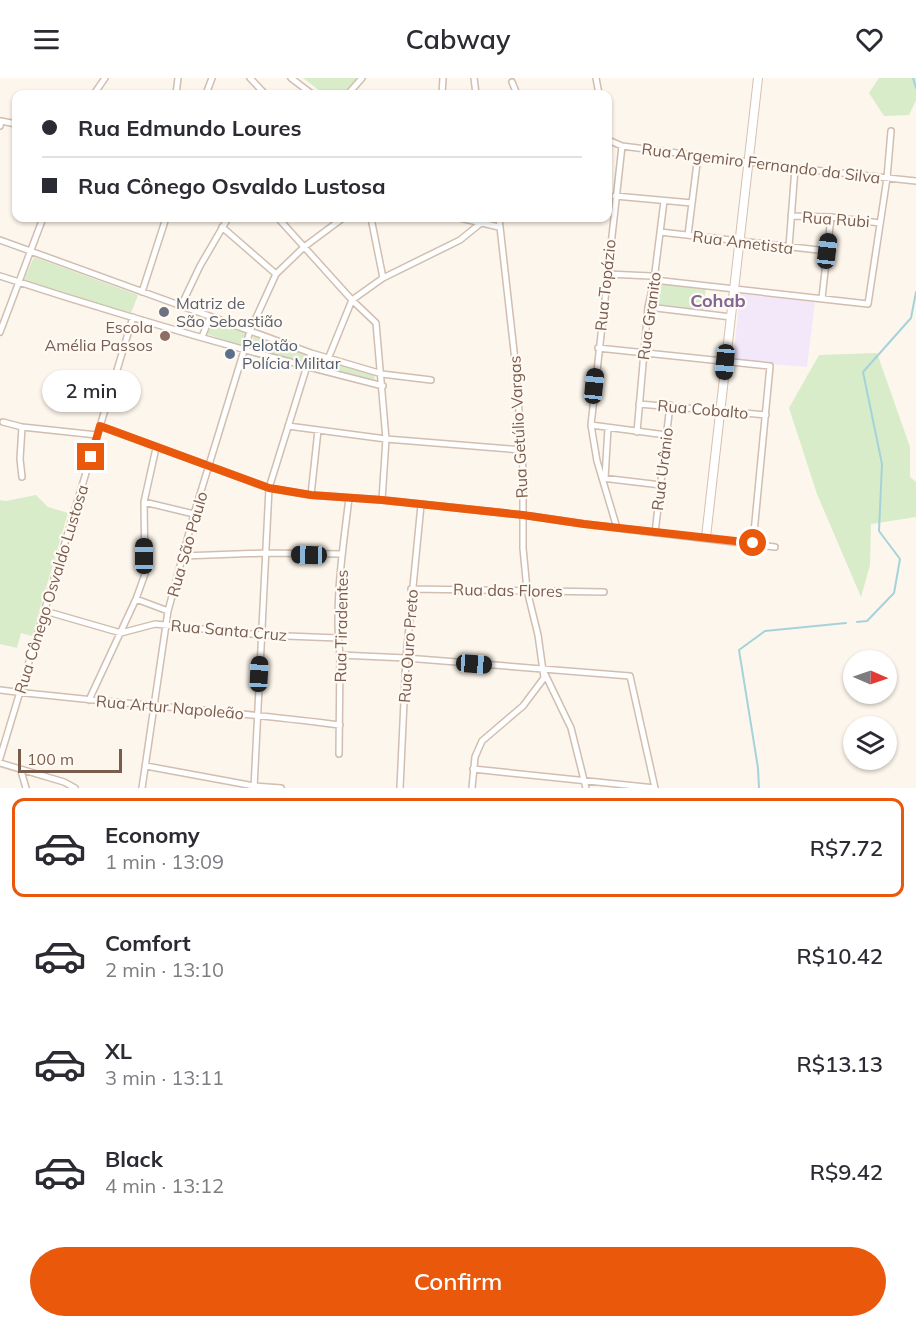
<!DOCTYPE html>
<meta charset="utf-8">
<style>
body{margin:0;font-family:Mulish,sans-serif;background:#f2f2f3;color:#2b2b33;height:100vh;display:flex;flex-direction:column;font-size:22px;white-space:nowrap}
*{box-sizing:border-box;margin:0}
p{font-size:20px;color:#7c7c81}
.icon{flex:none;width:33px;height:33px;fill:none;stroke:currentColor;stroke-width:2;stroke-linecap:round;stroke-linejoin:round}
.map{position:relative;height:710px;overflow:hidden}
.panel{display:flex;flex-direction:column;background:#fff;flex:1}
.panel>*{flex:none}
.banner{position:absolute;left:12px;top:12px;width:600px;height:132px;border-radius:12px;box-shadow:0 2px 4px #0004;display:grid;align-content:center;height:132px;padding:0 30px;background:#fff}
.needle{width:39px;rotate:92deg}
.buttons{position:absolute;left:843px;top:572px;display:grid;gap:12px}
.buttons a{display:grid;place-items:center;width:54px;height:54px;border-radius:50%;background:#fff;box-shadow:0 2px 4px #0004;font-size:30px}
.scale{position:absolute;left:18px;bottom:15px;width:104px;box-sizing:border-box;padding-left:6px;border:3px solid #7a5c4d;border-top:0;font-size:16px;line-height:21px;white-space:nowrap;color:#7a5c4d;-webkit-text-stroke:4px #fffaf3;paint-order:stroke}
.end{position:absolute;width:27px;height:27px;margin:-14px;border:8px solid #ea580c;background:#fff;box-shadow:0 0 0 3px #fff}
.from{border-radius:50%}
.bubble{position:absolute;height:42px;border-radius:21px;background:#fff;box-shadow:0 2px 4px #0004;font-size:20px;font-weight:600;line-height:42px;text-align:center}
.car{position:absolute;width:18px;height:36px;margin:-18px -9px;border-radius:8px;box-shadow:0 0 4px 2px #0007;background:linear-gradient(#222 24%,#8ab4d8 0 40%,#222 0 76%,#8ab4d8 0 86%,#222 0)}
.banner b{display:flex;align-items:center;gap:21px;height:57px;font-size:22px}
.banner b+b{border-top:2px solid #e1e1e2}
.banner i{width:15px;height:15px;background:#2b2b33}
ul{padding:10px 0 0;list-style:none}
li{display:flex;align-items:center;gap:18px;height:99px;margin:0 12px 9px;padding:0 18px;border:3px solid transparent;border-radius:12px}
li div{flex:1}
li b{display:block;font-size:22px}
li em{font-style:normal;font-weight:600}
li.active{border-color:#ea580c}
li>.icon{width:54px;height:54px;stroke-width:1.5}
.action{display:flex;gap:12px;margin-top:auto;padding:12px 30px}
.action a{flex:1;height:69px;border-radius:36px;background:#ea580c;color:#fff;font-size:24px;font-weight:600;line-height:69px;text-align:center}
header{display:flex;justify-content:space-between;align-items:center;height:78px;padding:0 30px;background:#fff;font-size:27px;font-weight:600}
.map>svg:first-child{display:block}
.education{fill:#f3e8fa}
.green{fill:#d8ecc9}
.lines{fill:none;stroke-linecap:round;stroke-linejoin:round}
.stream{stroke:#a5d3da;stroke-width:2}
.street-casing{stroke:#d1beb0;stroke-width:8}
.secondary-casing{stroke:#d6c0b0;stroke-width:10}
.street{stroke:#fff;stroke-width:5}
.secondary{stroke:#fff;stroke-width:8}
.route{stroke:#ea580c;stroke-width:8}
.worship-dot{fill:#6b7280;stroke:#fffaf3;stroke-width:2}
.education-dot{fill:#8d6e63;stroke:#fffaf3;stroke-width:2}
.service-dot{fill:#5c6f8a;stroke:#fffaf3;stroke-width:2}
.labels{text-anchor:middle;stroke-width:4.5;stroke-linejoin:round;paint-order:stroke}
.street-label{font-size:16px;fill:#7a5c4d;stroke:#fffaf3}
.worship-label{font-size:16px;fill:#5b616d;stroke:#fffaf3;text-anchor:start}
.education-label{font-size:16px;fill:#785e54;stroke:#fffaf3;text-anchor:end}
.service-label{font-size:16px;fill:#4e5e75;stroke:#fffaf3;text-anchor:start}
.neighbourhood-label{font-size:18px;font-weight:bold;fill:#846695;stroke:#fffaf3}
</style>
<header><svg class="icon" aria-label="menu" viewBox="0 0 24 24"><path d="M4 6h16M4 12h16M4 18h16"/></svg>Cabway<svg class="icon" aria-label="heart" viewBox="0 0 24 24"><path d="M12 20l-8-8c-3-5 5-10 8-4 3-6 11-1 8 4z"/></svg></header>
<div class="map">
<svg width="916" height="710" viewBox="0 0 916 710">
<rect width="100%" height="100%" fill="#fdf6ec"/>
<path class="education" d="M740 216 815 224 807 289 733 283Z"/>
<path class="green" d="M303 0H357L343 16H324Z
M879 0H916V22L909 37 884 38 869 15Z
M34 179 138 217 131 235 23 204Z
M656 204 706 209 703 234 653 229Z
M212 242 246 255 242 268 207 256Z
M254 257 307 275 304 286 250 269Z
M877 275 910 369V399L916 404V439L871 446 870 487 861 519 817 416 789 330 819 277Z
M313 277 375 296 374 304 310 287Z
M36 417 48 429 68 435 32 558 21 555 17 570 0 566V422L6 423Z"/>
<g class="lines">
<path class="stream" d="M913 0 916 10
M857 544 867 543 894 515 900 481 879 453 882 386 863 294 911 240 916 214
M759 710 758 690 739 572 765 553 846 545"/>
<g class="street-casing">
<path id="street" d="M250 0 265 16
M291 0 312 16
M474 0 476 16
M596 0 599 16
M512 4 517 16
M94 16 105 0
M176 16 178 0
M206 16 212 0
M348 16 362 0
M442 16 443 0
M0 48 1 43 16 46
M608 62 622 68 795 90 916 103
M615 118 692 125
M791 138 831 139 880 145
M278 140 352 222 376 245 386 361 382 422
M371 140 383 200
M460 140 499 149
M222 149 276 196
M660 154 827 173
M688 157 698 77
M0 162 311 275 382 296 431 302
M789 169 795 90
M607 196 651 198 654 202 868 226 887 100 891 53
M0 198C126 239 254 276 383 308
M142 214 166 140
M822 220 831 139
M181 228 200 188 228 140
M648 229 731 239
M0 254 43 140
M202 259 210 239
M598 270 770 288 753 465
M328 281 352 222 383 200 460 162 481 145
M639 326 766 337
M3 344 22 349 97 357
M591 347 666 357
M100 348 269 410 311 417 382 422 523 437 584 446 775 469
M288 348 386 361 522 372
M22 349 20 381 22 399
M637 354 648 229 654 202 664 123
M602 400 661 407
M605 400 608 350
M311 417 318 352
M144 424 194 436
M617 450 597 383 591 347 622 68
M655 455 670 327
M183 478 266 475 342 476
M411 511 604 514
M136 521 168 533
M45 533 121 555 155 546 261 557 338 560
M340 577 406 580 630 598 655 710
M545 596 571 650 586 710
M0 612C113 626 227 632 340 647
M89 622 136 521 145 496 144 424 156 370
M339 676 340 577C334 526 343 470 349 420
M0 680 133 239
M0 685 64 704 75 710
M146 688 254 708 281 710
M473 691 655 710
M21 693 26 710
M142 710 168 533 194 436 250 253 276 196 304 169 343 140
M254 710 269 410 311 275
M400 710 406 580 421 427
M472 710 475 679 482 663 523 628 544 600 538 557 527 512 523 470V392L516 291 499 140"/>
</g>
<g class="secondary-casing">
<path id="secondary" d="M706 459 758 0"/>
</g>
<use href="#street" class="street"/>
<use href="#secondary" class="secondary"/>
</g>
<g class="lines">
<path class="route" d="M91 379 100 348 269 410 311 417 382 422 523 437 584 446 753 465"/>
</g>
<circle class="worship-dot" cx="164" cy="234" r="6"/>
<circle class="education-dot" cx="165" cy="258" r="6"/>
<circle class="service-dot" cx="230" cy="276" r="6"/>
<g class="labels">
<g class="street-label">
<text transform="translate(761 85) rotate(7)" y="6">Rua Argemiro Fernando da Silva</text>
<text transform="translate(836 141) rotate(4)" y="6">Rua Rubi</text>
<text transform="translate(743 164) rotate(7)" y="6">Rua Ametista</text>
<text transform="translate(605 207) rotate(-84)" y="6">Rua Topázio</text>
<text transform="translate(649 238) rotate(-82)" y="6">Rua Granito</text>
<text transform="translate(703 331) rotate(5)" y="6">Rua Cobalto</text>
<text transform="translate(518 349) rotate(-93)" y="6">Rua Getúlio Vargas</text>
<text transform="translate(662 391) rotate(-83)" y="6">Rua Urânio</text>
<text transform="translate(187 466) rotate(-74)" y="6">Rua São Paulo</text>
<text transform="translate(51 511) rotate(-73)" y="6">Rua Cônego Osvaldo Lustosa</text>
<text transform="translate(508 512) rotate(1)" y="6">Rua das Flores</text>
<text transform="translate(341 548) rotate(-89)" y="6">Rua Tiradentes</text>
<text transform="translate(229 552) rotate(5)" y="6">Rua Santa Cruz</text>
<text transform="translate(408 568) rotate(-86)" y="6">Rua Ouro Preto</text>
<text transform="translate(170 629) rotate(5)" y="6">Rua Artur Napoleão</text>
</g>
<g class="worship-label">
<text x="176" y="231">Matriz de<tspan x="176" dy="18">São Sebastião</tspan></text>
</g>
<g class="education-label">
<text x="153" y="255">Escola<tspan x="153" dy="18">Amélia Passos</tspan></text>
</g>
<g class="service-label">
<text x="242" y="273">Pelotão<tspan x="242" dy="18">Polícia Militar</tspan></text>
</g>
<g class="neighbourhood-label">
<text x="718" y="229">Cohab</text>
</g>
</g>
</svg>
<div class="buttons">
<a><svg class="needle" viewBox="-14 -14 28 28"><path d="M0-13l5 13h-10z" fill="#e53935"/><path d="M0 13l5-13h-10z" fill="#7c7c81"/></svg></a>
<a><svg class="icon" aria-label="layers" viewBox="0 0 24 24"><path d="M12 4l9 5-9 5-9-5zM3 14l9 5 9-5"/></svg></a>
</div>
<div class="scale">100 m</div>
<i class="end from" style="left:753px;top:465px"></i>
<i class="end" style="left:91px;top:379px"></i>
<div class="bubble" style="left:42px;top:292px;width:99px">2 min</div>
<i class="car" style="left:827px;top:173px;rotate:7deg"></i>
<i class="car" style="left:725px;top:284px;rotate:185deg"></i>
<i class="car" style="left:594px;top:308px;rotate:6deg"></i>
<i class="car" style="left:309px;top:477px;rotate:271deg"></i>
<i class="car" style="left:144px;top:478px;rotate:0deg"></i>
<i class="car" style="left:474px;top:586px;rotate:94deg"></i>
<i class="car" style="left:259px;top:596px;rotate:3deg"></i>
<div class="banner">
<b><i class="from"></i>Rua Edmundo Loures</b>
<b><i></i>Rua Cônego Osvaldo Lustosa</b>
</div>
</div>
<section class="panel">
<ul>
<li class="active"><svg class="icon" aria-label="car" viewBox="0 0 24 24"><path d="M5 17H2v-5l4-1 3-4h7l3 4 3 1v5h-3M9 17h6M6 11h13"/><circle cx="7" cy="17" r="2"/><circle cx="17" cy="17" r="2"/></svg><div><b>Economy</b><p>1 min · 13:09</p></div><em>R$7.72</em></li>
<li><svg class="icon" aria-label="car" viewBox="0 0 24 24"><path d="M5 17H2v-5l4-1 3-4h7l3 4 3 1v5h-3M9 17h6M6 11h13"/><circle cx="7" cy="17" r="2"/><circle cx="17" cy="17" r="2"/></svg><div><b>Comfort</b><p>2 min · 13:10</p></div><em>R$10.42</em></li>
<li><svg class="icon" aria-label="car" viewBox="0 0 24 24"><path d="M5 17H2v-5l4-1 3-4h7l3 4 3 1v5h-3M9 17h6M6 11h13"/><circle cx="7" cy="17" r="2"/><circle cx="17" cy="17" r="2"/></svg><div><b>XL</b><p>3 min · 13:11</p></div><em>R$13.13</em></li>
<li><svg class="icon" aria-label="car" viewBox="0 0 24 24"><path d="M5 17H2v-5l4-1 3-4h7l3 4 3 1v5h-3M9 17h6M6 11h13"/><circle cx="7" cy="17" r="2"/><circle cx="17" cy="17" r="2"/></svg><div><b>Black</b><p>4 min · 13:12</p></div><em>R$9.42</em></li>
</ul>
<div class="action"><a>Confirm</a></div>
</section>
